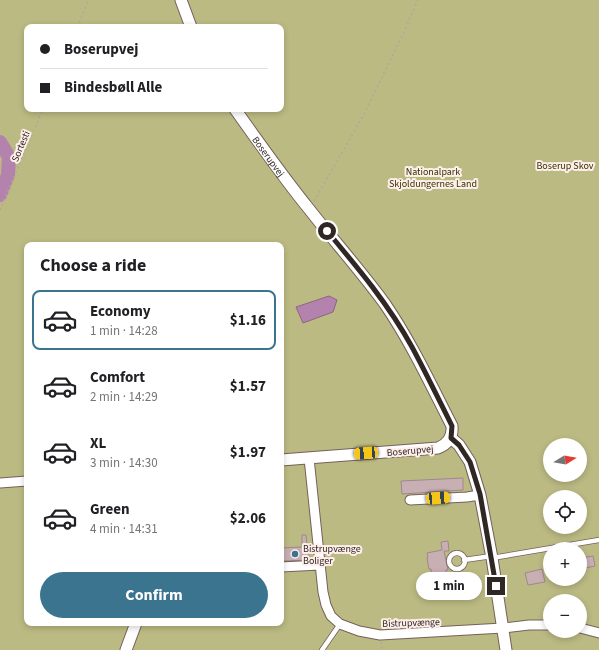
<!DOCTYPE html>
<meta charset="utf-8">
<style>
body{margin:0;font-family:"Source Sans 3",sans-serif;background:#f6f6f6;color:#202124;height:100vh;display:flex;flex-direction:column;font-size:15px;white-space:nowrap}
*{box-sizing:border-box;margin:0}
p{font-size:13px;color:#757577}
.icon{flex:none;width:22px;height:22px;fill:none;stroke:currentColor;stroke-width:2;stroke-linecap:round;stroke-linejoin:round}
.map{position:relative;flex:1;overflow:hidden}
.drawer{position:absolute;left:24px;top:242px;width:260px;height:384px;display:flex;flex-direction:column;background:#fff;border-radius:8px;box-shadow:0 2px 6px #0003}
.drawer>*{flex:none}
.hud{position:absolute;left:24px;top:24px;width:260px;height:88px;border-radius:8px;box-shadow:0 2px 6px #0003;display:grid;align-content:center;height:88px;padding:0 16px;background:#fff}
.needle{width:26px;rotate:79deg}
.buttons{position:absolute;left:543px;top:438px;display:grid;gap:8px}
.buttons a{display:grid;place-items:center;width:44px;height:44px;border-radius:50%;background:#fff;box-shadow:0 2px 6px #0003;font-size:20px}
.end{position:absolute;width:18px;height:18px;margin:-9px;border:5px solid #302624;background:#fff;box-shadow:0 0 0 2px #fff}
.from{border-radius:50%}
.bubble{position:absolute;height:28px;border-radius:14px;background:#fff;box-shadow:0 2px 6px #0003;font-size:13px;font-weight:700;line-height:28px;text-align:center}
.car{position:absolute;width:12px;height:24px;margin:-12px -6px;border-radius:5px;box-shadow:0 0 3px 1px #0007;background:linear-gradient(#f5c518 24%,#345 0 40%,#f5c518 0 76%,#345 0 86%,#f5c518 0)}
.hud b{display:flex;align-items:center;gap:14px;height:38px;font-size:15px}
.hud b+b{border-top:1px solid #e0e0e0}
.hud i{width:10px;height:10px;background:#202124}
ul{padding:0;list-style:none}
li{display:flex;align-items:center;gap:12px;height:60px;margin:0 8px 6px;padding:0 8px;border:2px solid transparent;border-radius:8px}
li div{flex:1}
li b{display:block;font-size:15px}
li em{font-style:normal;font-weight:700}
li.on{border-color:#3b748e}
li>.icon{width:36px;height:36px;stroke-width:1.5}
h2{padding:0 16px;font-size:18px;line-height:48px}
.primary-button{display:flex;gap:8px;margin-top:auto;padding:8px 16px}
.primary-button a{flex:1;height:46px;border-radius:24px;background:#3b748e;color:#fff;font-size:16px;font-weight:700;line-height:46px;text-align:center}
.map>svg:first-child{display:block}
.green{fill:#bcba83;fill-rule:evenodd}
.water{fill:#b382ad;stroke:#8c6684}
.lines{fill:none;stroke-linecap:round;stroke-linejoin:round}
.river{stroke:#b382ad;stroke-width:14}
.building{fill:#c8afb4;stroke:#9f878c}
.service-casing{stroke:#75605a;stroke-width:6}
.minor-casing{stroke:#75605a;stroke-width:11}
.tertiary-casing{stroke:#75605a;stroke-width:13}
.path{stroke:#b7a49d;stroke-width:1.5;stroke-dasharray:2 3;stroke-linecap:butt}
.service{stroke:#fff;stroke-width:4.5}
.minor{stroke:#fff;stroke-width:9}
.tertiary{stroke:#fff;stroke-width:11}
.route{stroke:#302624;stroke-width:5}
.poi-dot{fill:#3b748e;stroke:#feefea;stroke-width:1.5}
.labels{text-anchor:middle;stroke-width:4;stroke-linejoin:round;paint-order:stroke}
.street-label{font-size:10px;fill:#302624;stroke:#feefea}
.park-label{font-size:10px;fill:#353200;stroke:#feefea}
.poi-label{font-size:10px;fill:#302624;stroke:#feefea;text-anchor:start}
</style>
<div class="map">
<svg width="599" height="650" viewBox="0 0 599 650">
<rect width="100%" height="100%" fill="#f8e0d8"/>
<path class="green" d="M0 0H599V650H0ZM27 27H281V109H27ZM27 245H281V623H27ZM550 445H580V475H550ZM550 497H580V527H550ZM550 549H580V579H550ZM550 601H580V631H550Z"/>
<path class="water" d="M329 296 337 300 333 312 303 323 296 307Z"/>
<g class="lines">
<path class="river" d="M0 142 9 157 8 175 0 195"/>
</g>
<path class="building" d="M463 478V490L402 494 401 481Z
M302 535H306L307 547H309V560L281 561V548L302 547Z
M448 541 449 551H444L448 570H446V573L432 576 431 569H429L427 558H428L427 553 442 550 441 542Z
M593 556 595 566 580 569V558Z
M542 569 545 582 528 585 525 573Z"/>
<g class="lines">
<g class="service-casing">
<path id="service" d="M449 561a8 8 0 1 1 16 0a8 8 0 1 1-16 0Z
M492 558 599 540
M464 560 492 556
M322 650 340 624"/>
</g>
<g class="minor-casing">
<path id="minor" d="M309 458 323 592 326 605 331 616 340 624 359 631 380 635 503 628 529 625H550
M0 483 27 481
M410 500 467 497 480 495
M281 567 320 565
M580 628 599 633"/>
</g>
<g class="tertiary-casing">
<g id="tertiary">
<path d="M181 0 191 27"/>
<path id="s1" d="M235 109C259 143 283 177 309 209 334 241 361 271 385 304 411 342 431 385 452 426 453 437 448 444 438 448L281 460"/>
<path d="M451 438 459 445 470 462 480 495 492 558 506 650"/>
<path d="M126 650 136 623"/>
</g>
</g>
<path class="path" d="M77 27 89 0
M314 201 362 118 404 32 418 0
M0 210 43 109
M381 642 382 650"/>
<use href="#service" class="service"/>
<use href="#minor" class="minor"/>
<use href="#tertiary" class="tertiary"/>
</g>
<g class="lines">
<path class="route" d="M327 231C358 268 389 305 412 347 426 373 439 400 452 426L451 438 459 445 470 462 480 494 496 586"/>
</g>
<circle class="poi-dot" cx="295" cy="554" r="4"/>
<g class="labels">
<g class="street-label">
<text transform="translate(20 146) rotate(-67)" y="4">Sortesti</text>
<text dy="4" stroke="none"><textPath href="#s1" startOffset="58">Boserupvej</textPath></text>
<text transform="translate(410 450) rotate(-5)" y="4">Boserupvej</text>
<text transform="translate(411 622) rotate(-2)" y="4">Bistrupvænge</text>
</g>
<g class="park-label">
<text x="565" y="169">Boserup Skov</text>
<text x="433" y="175">Nationalpark<tspan x="433" dy="12">Skjoldungernes Land</tspan></text>
</g>
<g class="poi-label">
<text x="303" y="552">Bistrupvænge<tspan x="303" dy="12">Boliger</tspan></text>
</g>
</g>
</svg>
<div class="buttons">
<a><svg class="needle" viewBox="-14 -14 28 28"><path d="M0-13l5 13h-10z" fill="#e53935"/><path d="M0 13l5-13h-10z" fill="#757577"/></svg></a>
<a><svg class="icon" aria-label="locate" viewBox="0 0 24 24"><circle cx="12" cy="12" r="6"/><path d="M12 2v4M12 18v4M2 12h4M18 12h4"/></svg></a>
<a>+</a>
<a>−</a>
</div>
<i class="end from" style="left:327px;top:231px"></i>
<i class="end" style="left:496px;top:586px"></i>
<div class="bubble" style="left:416px;top:572px;width:66px">1 min</div>
<i class="car" style="left:366px;top:453px;rotate:266deg"></i>
<i class="car" style="left:438px;top:498px;rotate:86deg"></i>
<div class="hud">
<b><i class="from"></i>Boserupvej</b>
<b><i></i>Bindesbøll Alle</b>
</div>
<section class="drawer">
<h2>Choose a ride</h2>
<ul>
<li class="on"><svg class="icon" aria-label="car" viewBox="0 0 24 24"><path d="M5 17H2v-5l4-1 3-4h7l3 4 3 1v5h-3M9 17h6M6 11h13"/><circle cx="7" cy="17" r="2"/><circle cx="17" cy="17" r="2"/></svg><div><b>Economy</b><p>1 min · 14:28</p></div><em>$1.16</em></li>
<li><svg class="icon" aria-label="car" viewBox="0 0 24 24"><path d="M5 17H2v-5l4-1 3-4h7l3 4 3 1v5h-3M9 17h6M6 11h13"/><circle cx="7" cy="17" r="2"/><circle cx="17" cy="17" r="2"/></svg><div><b>Comfort</b><p>2 min · 14:29</p></div><em>$1.57</em></li>
<li><svg class="icon" aria-label="car" viewBox="0 0 24 24"><path d="M5 17H2v-5l4-1 3-4h7l3 4 3 1v5h-3M9 17h6M6 11h13"/><circle cx="7" cy="17" r="2"/><circle cx="17" cy="17" r="2"/></svg><div><b>XL</b><p>3 min · 14:30</p></div><em>$1.97</em></li>
<li><svg class="icon" aria-label="car" viewBox="0 0 24 24"><path d="M5 17H2v-5l4-1 3-4h7l3 4 3 1v5h-3M9 17h6M6 11h13"/><circle cx="7" cy="17" r="2"/><circle cx="17" cy="17" r="2"/></svg><div><b>Green</b><p>4 min · 14:31</p></div><em>$2.06</em></li>
</ul>
<div class="primary-button"><a>Confirm</a></div>
</section>
</div>
